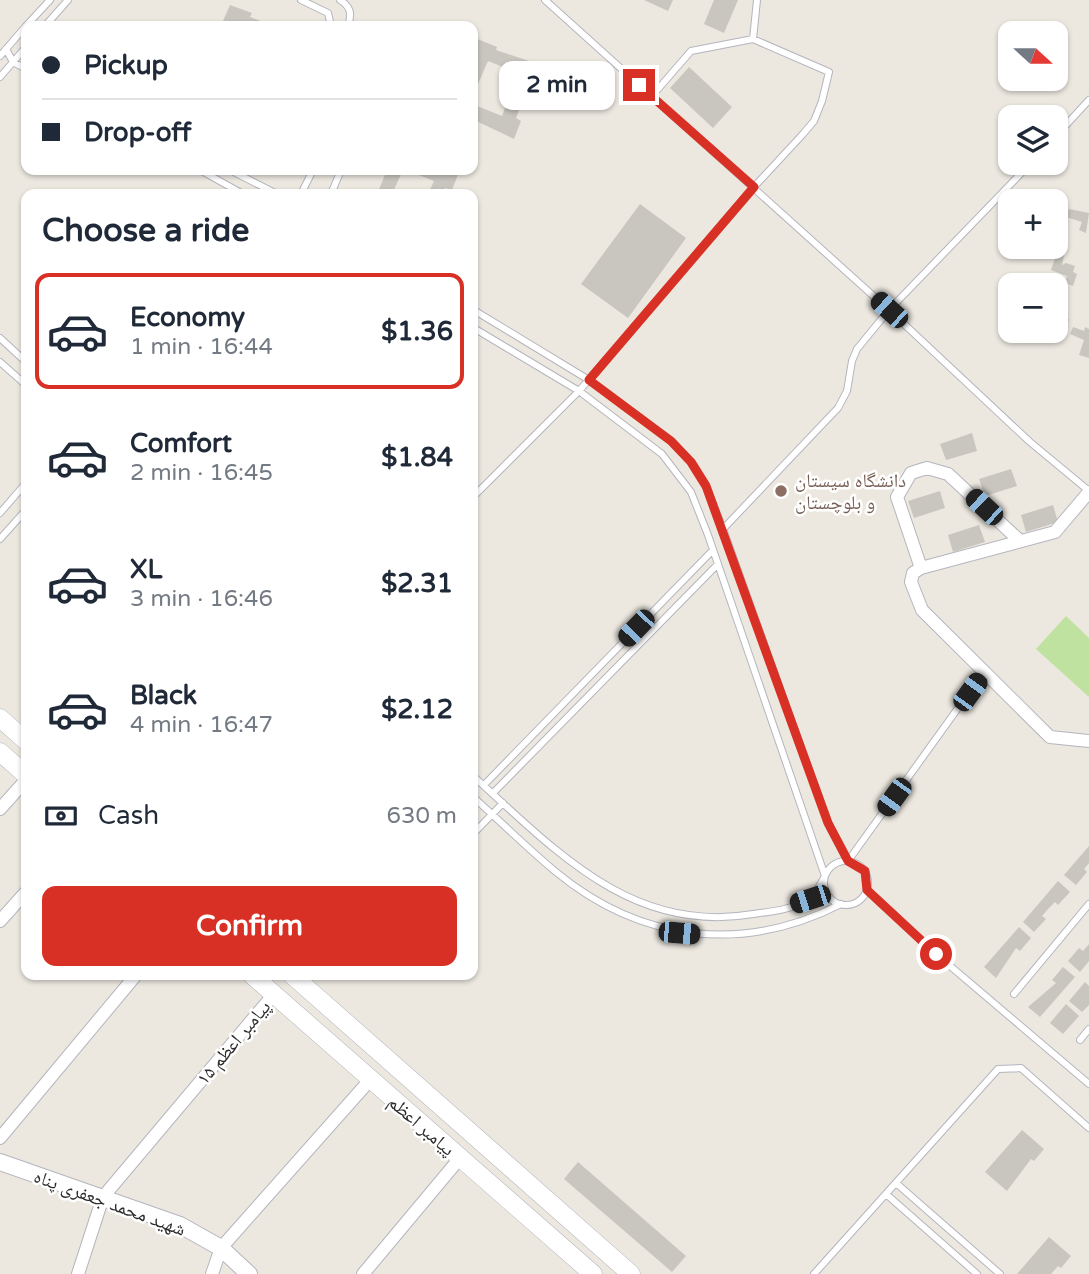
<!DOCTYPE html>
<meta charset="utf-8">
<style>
body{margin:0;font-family:"Varela Round","Noto Naskh Arabic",sans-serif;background:#f6f6f7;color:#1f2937;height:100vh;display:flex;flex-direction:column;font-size:26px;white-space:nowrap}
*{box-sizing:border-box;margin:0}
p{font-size:23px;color:#747a83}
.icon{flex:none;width:38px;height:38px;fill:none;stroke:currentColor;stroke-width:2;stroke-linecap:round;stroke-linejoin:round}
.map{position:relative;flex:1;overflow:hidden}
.drawer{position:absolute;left:21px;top:189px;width:457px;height:791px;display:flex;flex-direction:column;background:#fff;border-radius:14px;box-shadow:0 2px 5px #0004}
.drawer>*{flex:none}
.top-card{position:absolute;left:21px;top:21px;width:457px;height:154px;border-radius:14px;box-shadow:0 2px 5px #0004;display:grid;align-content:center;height:154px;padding:0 21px;background:#fff}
.needle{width:46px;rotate:111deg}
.tools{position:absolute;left:998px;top:21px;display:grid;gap:14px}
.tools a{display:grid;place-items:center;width:70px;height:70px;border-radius:14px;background:#fff;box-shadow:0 2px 5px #0004;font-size:35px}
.end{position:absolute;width:32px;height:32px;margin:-16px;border:9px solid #d93025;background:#fff;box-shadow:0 0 0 4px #fff}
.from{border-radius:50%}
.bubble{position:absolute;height:49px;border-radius:14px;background:#fff;box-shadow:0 2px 5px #0004;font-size:23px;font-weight:800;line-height:49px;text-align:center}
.car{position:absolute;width:21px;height:42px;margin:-21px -10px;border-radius:9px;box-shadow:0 0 5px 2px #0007;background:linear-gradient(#222 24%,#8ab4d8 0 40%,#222 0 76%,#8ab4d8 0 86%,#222 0)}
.top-card b{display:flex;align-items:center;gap:24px;height:66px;font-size:26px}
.top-card b+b{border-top:2px solid #e0e1e3}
.top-card i{width:18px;height:18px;background:#1f2937}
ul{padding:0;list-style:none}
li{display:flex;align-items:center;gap:21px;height:116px;margin:0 14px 10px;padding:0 7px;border:4px solid transparent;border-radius:14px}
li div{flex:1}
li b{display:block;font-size:26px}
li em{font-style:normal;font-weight:800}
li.on{border-color:#d93025}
li>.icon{width:63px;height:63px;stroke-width:1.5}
h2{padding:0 21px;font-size:32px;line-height:84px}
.pay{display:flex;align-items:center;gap:18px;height:77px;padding:0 21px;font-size:26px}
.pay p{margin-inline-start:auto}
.primary-button{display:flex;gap:14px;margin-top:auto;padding:14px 21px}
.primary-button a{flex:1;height:80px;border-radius:14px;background:#d93025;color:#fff;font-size:28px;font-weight:800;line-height:80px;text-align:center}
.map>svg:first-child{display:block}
.pitch{fill:#c0e2a1}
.building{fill:#c8c6be}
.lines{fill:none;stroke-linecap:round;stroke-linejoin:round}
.service-casing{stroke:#b4b5be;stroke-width:8}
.minor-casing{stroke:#b4b5be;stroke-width:14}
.tertiary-casing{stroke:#b4b5be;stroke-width:18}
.secondary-casing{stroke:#b4b5be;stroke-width:19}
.service{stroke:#fff;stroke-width:6}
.minor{stroke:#fff;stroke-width:12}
.tertiary{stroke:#fff;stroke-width:16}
.secondary{stroke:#fff;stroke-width:18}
.route{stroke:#d93025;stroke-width:9}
.education-dot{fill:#8d6e63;stroke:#fff;stroke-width:2.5}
.labels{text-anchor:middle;stroke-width:5;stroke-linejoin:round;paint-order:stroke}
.education-label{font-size:19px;fill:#785e54;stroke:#fff;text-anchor:start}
.street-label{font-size:19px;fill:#2c2c2c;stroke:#fff}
</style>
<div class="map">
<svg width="1089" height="1274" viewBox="0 0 1089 1274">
<rect width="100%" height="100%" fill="#ece8e0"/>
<path class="pitch" d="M1066 616 1089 638V697L1036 649Z"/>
<path class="building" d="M644 0H673L668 11Z
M714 0H738L724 33 704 24Z
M230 5 252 13 250 17 274 26H229L223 21Z
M475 38 497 47 496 50 544 66 537 84 530 81 516 118 521 121 514 139 472 119V104L502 116 518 73 488 61 472 98Z
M689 67 732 107 713 128 670 88Z
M387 170H403L392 194H377Z
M406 170H453L459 172 452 190 445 188 443 194H428L434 181Z
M640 204 686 238 628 318 581 284Z
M1069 209 1089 213 1086 233 1079 230 1082 222 1066 217Z
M1057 243 1066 246 1062 265 1066 263 1075 266 1073 272 1077 274 1073 286 1065 283 1067 276 1051 270 1056 255 1042 250 1043 247H1056Z
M1059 309 1068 312 1065 318 1069 319 1065 332 1057 329 1060 322 1055 321V311Z
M1073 327 1084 331 1085 327 1089 329V358L1079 355 1084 340 1070 334Z
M972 433 977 451 946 460 940 444Z
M1011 469 1017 486 985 496 979 479Z
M940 491 945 508 914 518 908 501Z
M1053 505 1058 522 1026 532 1021 515Z
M979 525 985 542 953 552 948 535Z
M1089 846V863L1084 869 1087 872 1076 885 1064 875Z
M1058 881 1070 892 1058 905 1055 902 1048 909 1042 916 1046 919 1034 932 1023 922Z
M1019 927 1031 938 1020 951 1016 948 996 978 984 967Z
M1089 944V961L1080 972 1068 961 1079 948 1083 951Z
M1063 967 1075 977 1040 1017 1028 1007 1056 983 1052 980Z
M1085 982 1089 986V1005L1082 1012 1069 1001Z
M1066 1004 1079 1016 1063 1034 1050 1023Z
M1022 1130 1044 1149 1034 1161 1031 1159 1007 1191 985 1172Z
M578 1162 686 1256 672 1272 564 1179Z
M1049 1237 1071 1256 1061 1268 1058 1266 1051 1274H1017Z"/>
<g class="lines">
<g class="service-casing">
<path id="service" d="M301 0 328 13 331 26
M340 0C351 7 352 14 348 26
M545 0 889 310 1030 442 1089 491
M26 26 50 0
M45 26 68 0
M753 39 757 0
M6 49 13 62 26 69
M0 56 26 26
M0 77 26 47
M1055 137 1089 100
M200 170 243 194
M230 170 277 194
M301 194 313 170
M331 194 341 170
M472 309 589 380 671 441 691 462 706 486 723 529 828 823 848 861 984 672
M472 327 579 391 662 454 691 492 708 535 825 876C821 883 816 894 810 898 797 909 769 912 753 914 632 935 555 850 472 775
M0 338 26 362
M0 362 26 385
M472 498 579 391 754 187 803 134 814 121 822 101 829 72 753 39 691 51 652 96
M0 513 26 483
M723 529 838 408 847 391 852 361 857 349 889 310 1031 163
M0 539 26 510
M484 785 713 550
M493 793 718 564
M472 796C500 821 527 848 556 872 641 942 743 954 841 904
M472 835 503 803
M824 883a22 22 0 1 1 44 0a22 22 0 1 1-44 0Z
M867 890 936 954 1089 1084
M1014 994 1089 904
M1080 1040 1089 1029
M896 1183 1000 1274
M886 1194 977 1274
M814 1274 998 1069 1021 1068 1089 1128"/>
</g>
<g class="minor-casing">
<path id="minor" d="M1019 540 948 474 927 468 911 473 897 497 921 568 913 573 911 582 922 610 1050 737 1089 741
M921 568 1055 532 1089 492
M0 809 26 780
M0 921 26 892
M0 1138 136 975
M78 1274 103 1197 274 994
M212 1274 221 1248 370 1080
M363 1274 460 1158"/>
</g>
<g class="tertiary-casing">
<path id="tertiary" d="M0 1162 180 1225 221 1248 249 1274"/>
</g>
<g class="secondary-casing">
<path id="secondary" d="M0 718 26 741
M0 752 26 775
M252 975 593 1274
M292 975 631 1274"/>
</g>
<use href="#service" class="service"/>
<use href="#minor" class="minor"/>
<use href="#tertiary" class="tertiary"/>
<use href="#secondary" class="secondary"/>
</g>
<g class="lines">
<path class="route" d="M639 85 754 187 589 380 671 441 691 462 706 486 828 823 848 861 865 871 867 890 936 954"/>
</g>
<circle class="education-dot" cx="781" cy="491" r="7"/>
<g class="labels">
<g class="education-label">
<text x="795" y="487">دانشگاه سیستان<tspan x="795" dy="22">و بلوچستان</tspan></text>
</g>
<g class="street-label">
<text transform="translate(233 1042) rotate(-50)" y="7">پیامبر اعظم ۱۵</text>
<text transform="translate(422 1125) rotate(41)" y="7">پیامبر اعظم</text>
<text transform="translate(110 1202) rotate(20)" y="7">شهید محمد جعفری پناه</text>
</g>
</g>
</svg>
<div class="tools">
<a><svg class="needle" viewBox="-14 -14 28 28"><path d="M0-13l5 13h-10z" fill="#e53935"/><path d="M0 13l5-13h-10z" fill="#747a83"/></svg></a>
<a><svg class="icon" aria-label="layers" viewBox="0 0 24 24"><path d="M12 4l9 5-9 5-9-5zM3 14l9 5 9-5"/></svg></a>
<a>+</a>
<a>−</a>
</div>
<i class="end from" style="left:936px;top:954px"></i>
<i class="end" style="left:639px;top:85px"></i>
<div class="bubble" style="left:499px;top:61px;width:116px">2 min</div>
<i class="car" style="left:889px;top:310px;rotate:312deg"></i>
<i class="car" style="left:984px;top:507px;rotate:313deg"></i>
<i class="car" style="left:636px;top:628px;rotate:224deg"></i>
<i class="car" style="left:970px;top:692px;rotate:36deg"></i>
<i class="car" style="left:894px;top:797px;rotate:216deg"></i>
<i class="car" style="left:810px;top:899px;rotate:252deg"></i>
<i class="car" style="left:679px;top:933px;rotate:95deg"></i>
<div class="top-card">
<b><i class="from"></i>Pickup</b>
<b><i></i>Drop-off</b>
</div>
<section class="drawer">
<h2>Choose a ride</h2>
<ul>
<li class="on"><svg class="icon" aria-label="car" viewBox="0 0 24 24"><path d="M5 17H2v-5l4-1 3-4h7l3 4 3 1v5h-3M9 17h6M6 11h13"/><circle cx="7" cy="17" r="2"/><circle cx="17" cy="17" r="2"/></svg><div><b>Economy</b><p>1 min · 16:44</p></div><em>$1.36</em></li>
<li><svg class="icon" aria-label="car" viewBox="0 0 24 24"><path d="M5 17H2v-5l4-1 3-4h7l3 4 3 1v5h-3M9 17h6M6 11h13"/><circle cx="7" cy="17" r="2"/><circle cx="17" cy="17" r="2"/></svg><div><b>Comfort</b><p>2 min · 16:45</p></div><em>$1.84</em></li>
<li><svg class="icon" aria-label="car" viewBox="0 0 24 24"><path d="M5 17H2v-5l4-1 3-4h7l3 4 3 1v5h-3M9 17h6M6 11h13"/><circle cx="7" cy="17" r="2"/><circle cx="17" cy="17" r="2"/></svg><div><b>XL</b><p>3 min · 16:46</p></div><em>$2.31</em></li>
<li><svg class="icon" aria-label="car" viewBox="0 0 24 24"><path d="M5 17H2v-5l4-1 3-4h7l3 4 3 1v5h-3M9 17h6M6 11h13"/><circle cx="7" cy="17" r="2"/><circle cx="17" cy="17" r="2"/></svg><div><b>Black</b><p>4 min · 16:47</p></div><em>$2.12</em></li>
</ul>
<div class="pay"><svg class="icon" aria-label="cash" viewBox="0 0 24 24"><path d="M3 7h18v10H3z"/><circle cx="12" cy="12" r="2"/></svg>Cash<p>630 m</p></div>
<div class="primary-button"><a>Confirm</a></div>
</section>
</div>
